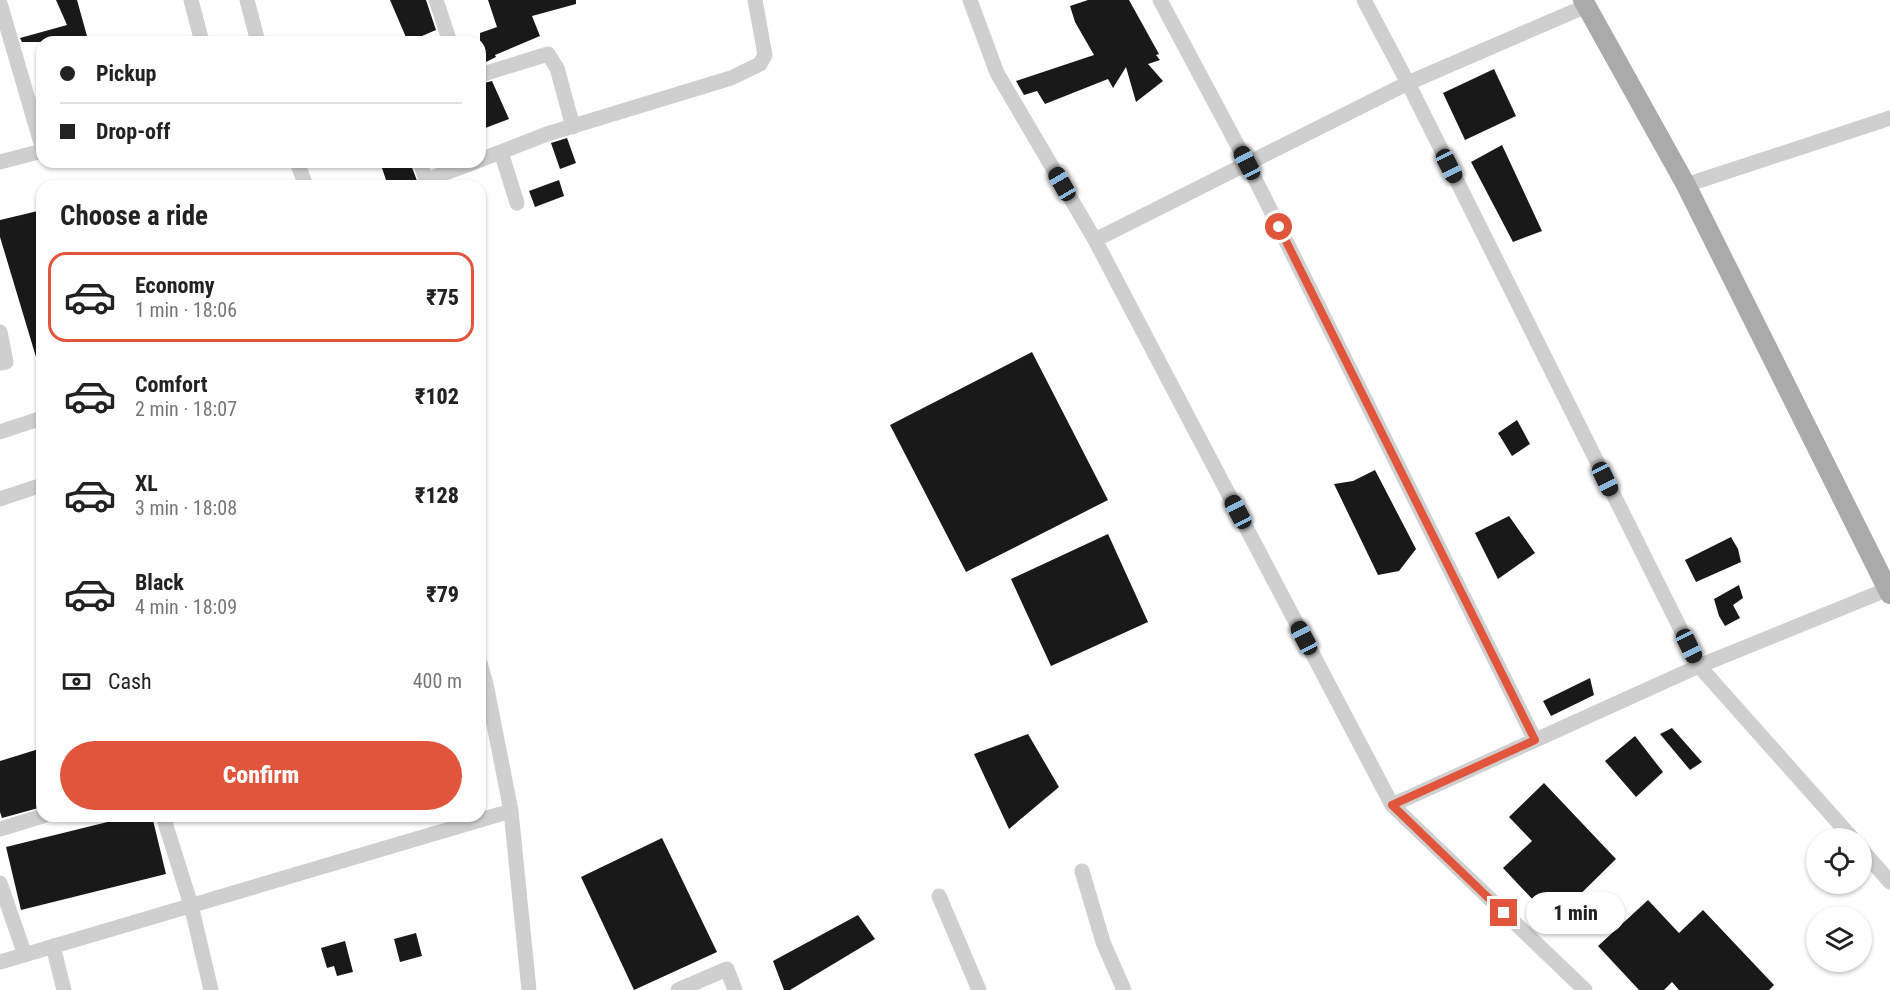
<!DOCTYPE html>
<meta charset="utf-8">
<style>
body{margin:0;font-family:"Roboto Condensed",sans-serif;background:#f2f2f2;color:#222;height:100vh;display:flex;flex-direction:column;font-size:22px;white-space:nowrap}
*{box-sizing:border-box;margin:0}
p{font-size:20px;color:#767676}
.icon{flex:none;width:33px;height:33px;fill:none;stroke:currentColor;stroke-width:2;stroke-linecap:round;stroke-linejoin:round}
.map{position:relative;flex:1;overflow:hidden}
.side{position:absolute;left:36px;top:180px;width:450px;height:642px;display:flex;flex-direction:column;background:#fff;border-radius:18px;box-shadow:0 2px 4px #0004}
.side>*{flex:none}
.top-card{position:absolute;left:36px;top:36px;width:450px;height:132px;border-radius:18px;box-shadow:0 2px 4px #0004;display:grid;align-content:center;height:132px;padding:0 24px;background:#fff}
.controls{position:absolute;left:1806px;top:828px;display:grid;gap:12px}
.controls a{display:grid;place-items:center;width:66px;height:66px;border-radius:50%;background:#fff;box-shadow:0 2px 4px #0004;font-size:30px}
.end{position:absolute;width:27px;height:27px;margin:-14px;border:8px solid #e1553c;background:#fff;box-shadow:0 0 0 3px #fff}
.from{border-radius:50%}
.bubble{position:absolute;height:42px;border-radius:21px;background:#fff;box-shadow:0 2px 4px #0004;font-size:20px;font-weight:800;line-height:42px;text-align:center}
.car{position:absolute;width:18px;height:36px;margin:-18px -9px;border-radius:8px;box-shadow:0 0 4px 2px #0007;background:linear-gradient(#222 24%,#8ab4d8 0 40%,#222 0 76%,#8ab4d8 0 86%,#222 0)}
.top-card b{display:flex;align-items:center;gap:21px;height:57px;font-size:22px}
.top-card b+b{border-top:2px solid #e0e0e0}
.top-card i{width:15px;height:15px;background:#222}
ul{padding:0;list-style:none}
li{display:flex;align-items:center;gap:18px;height:90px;margin:0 12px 9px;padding:0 12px;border:3px solid transparent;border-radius:18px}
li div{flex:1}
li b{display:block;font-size:22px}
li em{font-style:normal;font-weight:800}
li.on{border-color:#e1553c}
li>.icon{width:54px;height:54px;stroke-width:1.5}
h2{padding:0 24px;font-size:27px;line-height:72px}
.pay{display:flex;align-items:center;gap:15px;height:66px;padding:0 24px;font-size:22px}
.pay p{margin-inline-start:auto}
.cta{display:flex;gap:12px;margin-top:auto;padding:12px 24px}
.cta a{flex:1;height:69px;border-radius:36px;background:#e1553c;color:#fff;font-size:24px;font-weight:800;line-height:69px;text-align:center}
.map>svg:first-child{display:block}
.building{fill:#191919}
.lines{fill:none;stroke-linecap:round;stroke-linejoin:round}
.minor{stroke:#cfcfcf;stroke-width:15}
.major{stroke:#aaa;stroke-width:20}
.route{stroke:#e1553c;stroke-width:8}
</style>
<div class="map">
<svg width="1890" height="990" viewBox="0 0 1890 990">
<rect width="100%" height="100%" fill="#fff"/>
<path class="building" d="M56 0H77L87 36 73 42H22L20 38 67 25Z
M390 0H426L436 30 408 42Z
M488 0H576V4L532 16 540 36 495 55 496 57 480 65V33L497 27Z
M1088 0H1129L1159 54 1156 55 1160 60 1148 64 1163 81 1136 102 1126 67 1113 88 1108 79 1045 104 1037 91 1024 95 1016 81 1094 55 1075 22 1070 6Z
M1494 69 1516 116 1465 140 1443 93Z
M492 81 509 119 480 130V84Z
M567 138 576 163 560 169 551 143Z
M1502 145 1542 231 1513 242 1471 162Z
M380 162H410L419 186H388Z
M559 180 564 196 535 207 529 191Z
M42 210V367H39L0 237V220Z
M1032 352 1108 500 966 572 890 425Z
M1517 420 1530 444 1512 456 1498 433Z
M1375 470 1416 549 1399 571 1378 575 1334 484 1353 481Z
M1509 516 1535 553 1498 579 1475 533Z
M1108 534 1148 622 1051 666 1011 579Z
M1731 537 1738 549 1741 562 1696 582 1685 560Z
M1739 585 1743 598 1733 605 1740 618 1725 626 1719 616 1714 599Z
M1590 678 1594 695 1551 716 1543 701Z
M1672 728 1702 762 1690 770 1660 734Z
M1028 734 1059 787 1009 829 974 754Z
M1635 736 1663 772 1636 797 1605 761Z
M42 748V807L2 818 0 812V761Z
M1544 783 1616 859 1553 921 1503 868 1532 841 1509 817Z
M132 816H152L166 874 21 910 6 847Z
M662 838 717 952 634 990 581 877Z
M1648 900 1679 933 1703 910 1774 985 1769 990H1679L1672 982 1664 990H1639L1598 946Z
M858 915 875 939 790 990H784L773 961Z
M416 933 422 956 400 962 394 939Z
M345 941 353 972 337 976 334 966 327 968 321 948Z"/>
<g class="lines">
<path class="minor" d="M191 0 202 42
M247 0 258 42
M436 0 450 42
M970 0 997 73 1095 240 1392 805 1585 990
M1160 0 1247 163 1535 740
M1364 0 1408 83 1699 666 1852 838
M0 3 42 147
M480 75 548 54 557 68 573 127
M501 152 517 203
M480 160 547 134 731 78 760 64 765 55 755 0
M0 162 42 151
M297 162 306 186
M420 162 426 180 475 162
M1686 185 1890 118
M1095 240 1408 83 1586 6
M0 332 6 362 0 363
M0 432 42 418
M0 499 42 485
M480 663 486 684 511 811 529 990
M1392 805 1699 666 1886 590
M163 816 191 905 211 990
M0 829 43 816
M1862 850 1890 882
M1082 871 1103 942 1124 990
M0 883 25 955
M939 896 979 990
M53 946 64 990
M0 962 511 811
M678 990 727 969 735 990"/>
<path class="major" d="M1583 0 1686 185 1890 594"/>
</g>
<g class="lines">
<path class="route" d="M1279 227 1535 740 1392 805 1504 913"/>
</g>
</svg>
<div class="controls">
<a><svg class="icon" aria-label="locate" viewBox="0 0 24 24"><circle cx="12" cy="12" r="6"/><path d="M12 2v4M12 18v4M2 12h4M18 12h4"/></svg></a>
<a><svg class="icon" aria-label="layers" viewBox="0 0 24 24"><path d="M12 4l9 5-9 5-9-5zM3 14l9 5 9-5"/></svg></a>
</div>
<i class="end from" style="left:1279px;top:227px"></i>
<i class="end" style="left:1504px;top:913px"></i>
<div class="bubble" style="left:1526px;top:892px;width:99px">1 min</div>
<i class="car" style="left:1247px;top:163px;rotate:332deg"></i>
<i class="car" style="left:1449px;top:166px;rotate:153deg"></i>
<i class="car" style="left:1062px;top:184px;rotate:330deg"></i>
<i class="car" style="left:1605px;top:479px;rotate:154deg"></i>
<i class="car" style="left:1238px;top:512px;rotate:332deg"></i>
<i class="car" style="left:1304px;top:638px;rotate:332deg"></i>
<i class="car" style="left:1689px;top:646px;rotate:154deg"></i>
<div class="top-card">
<b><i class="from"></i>Pickup</b>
<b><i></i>Drop-off</b>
</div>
<section class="side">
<h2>Choose a ride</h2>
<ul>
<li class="on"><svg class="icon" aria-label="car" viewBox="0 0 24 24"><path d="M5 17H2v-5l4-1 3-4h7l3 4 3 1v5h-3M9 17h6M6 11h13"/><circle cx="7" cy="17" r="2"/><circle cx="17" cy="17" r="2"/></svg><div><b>Economy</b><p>1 min · 18:06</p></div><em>₹75</em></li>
<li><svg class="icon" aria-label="car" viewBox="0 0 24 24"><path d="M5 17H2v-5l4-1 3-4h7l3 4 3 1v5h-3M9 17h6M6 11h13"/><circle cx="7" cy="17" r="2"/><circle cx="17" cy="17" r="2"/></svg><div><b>Comfort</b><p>2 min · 18:07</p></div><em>₹102</em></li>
<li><svg class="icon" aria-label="car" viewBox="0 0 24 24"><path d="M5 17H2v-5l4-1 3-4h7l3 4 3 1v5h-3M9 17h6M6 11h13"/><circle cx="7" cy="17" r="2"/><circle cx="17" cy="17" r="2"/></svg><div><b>XL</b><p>3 min · 18:08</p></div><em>₹128</em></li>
<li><svg class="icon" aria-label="car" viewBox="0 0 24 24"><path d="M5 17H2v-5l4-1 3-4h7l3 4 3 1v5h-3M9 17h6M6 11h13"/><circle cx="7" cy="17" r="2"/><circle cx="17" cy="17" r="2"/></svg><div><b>Black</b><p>4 min · 18:09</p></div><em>₹79</em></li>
</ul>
<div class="pay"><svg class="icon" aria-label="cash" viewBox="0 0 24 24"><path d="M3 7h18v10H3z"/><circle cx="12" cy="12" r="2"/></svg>Cash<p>400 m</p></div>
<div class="cta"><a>Confirm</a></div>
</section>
</div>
